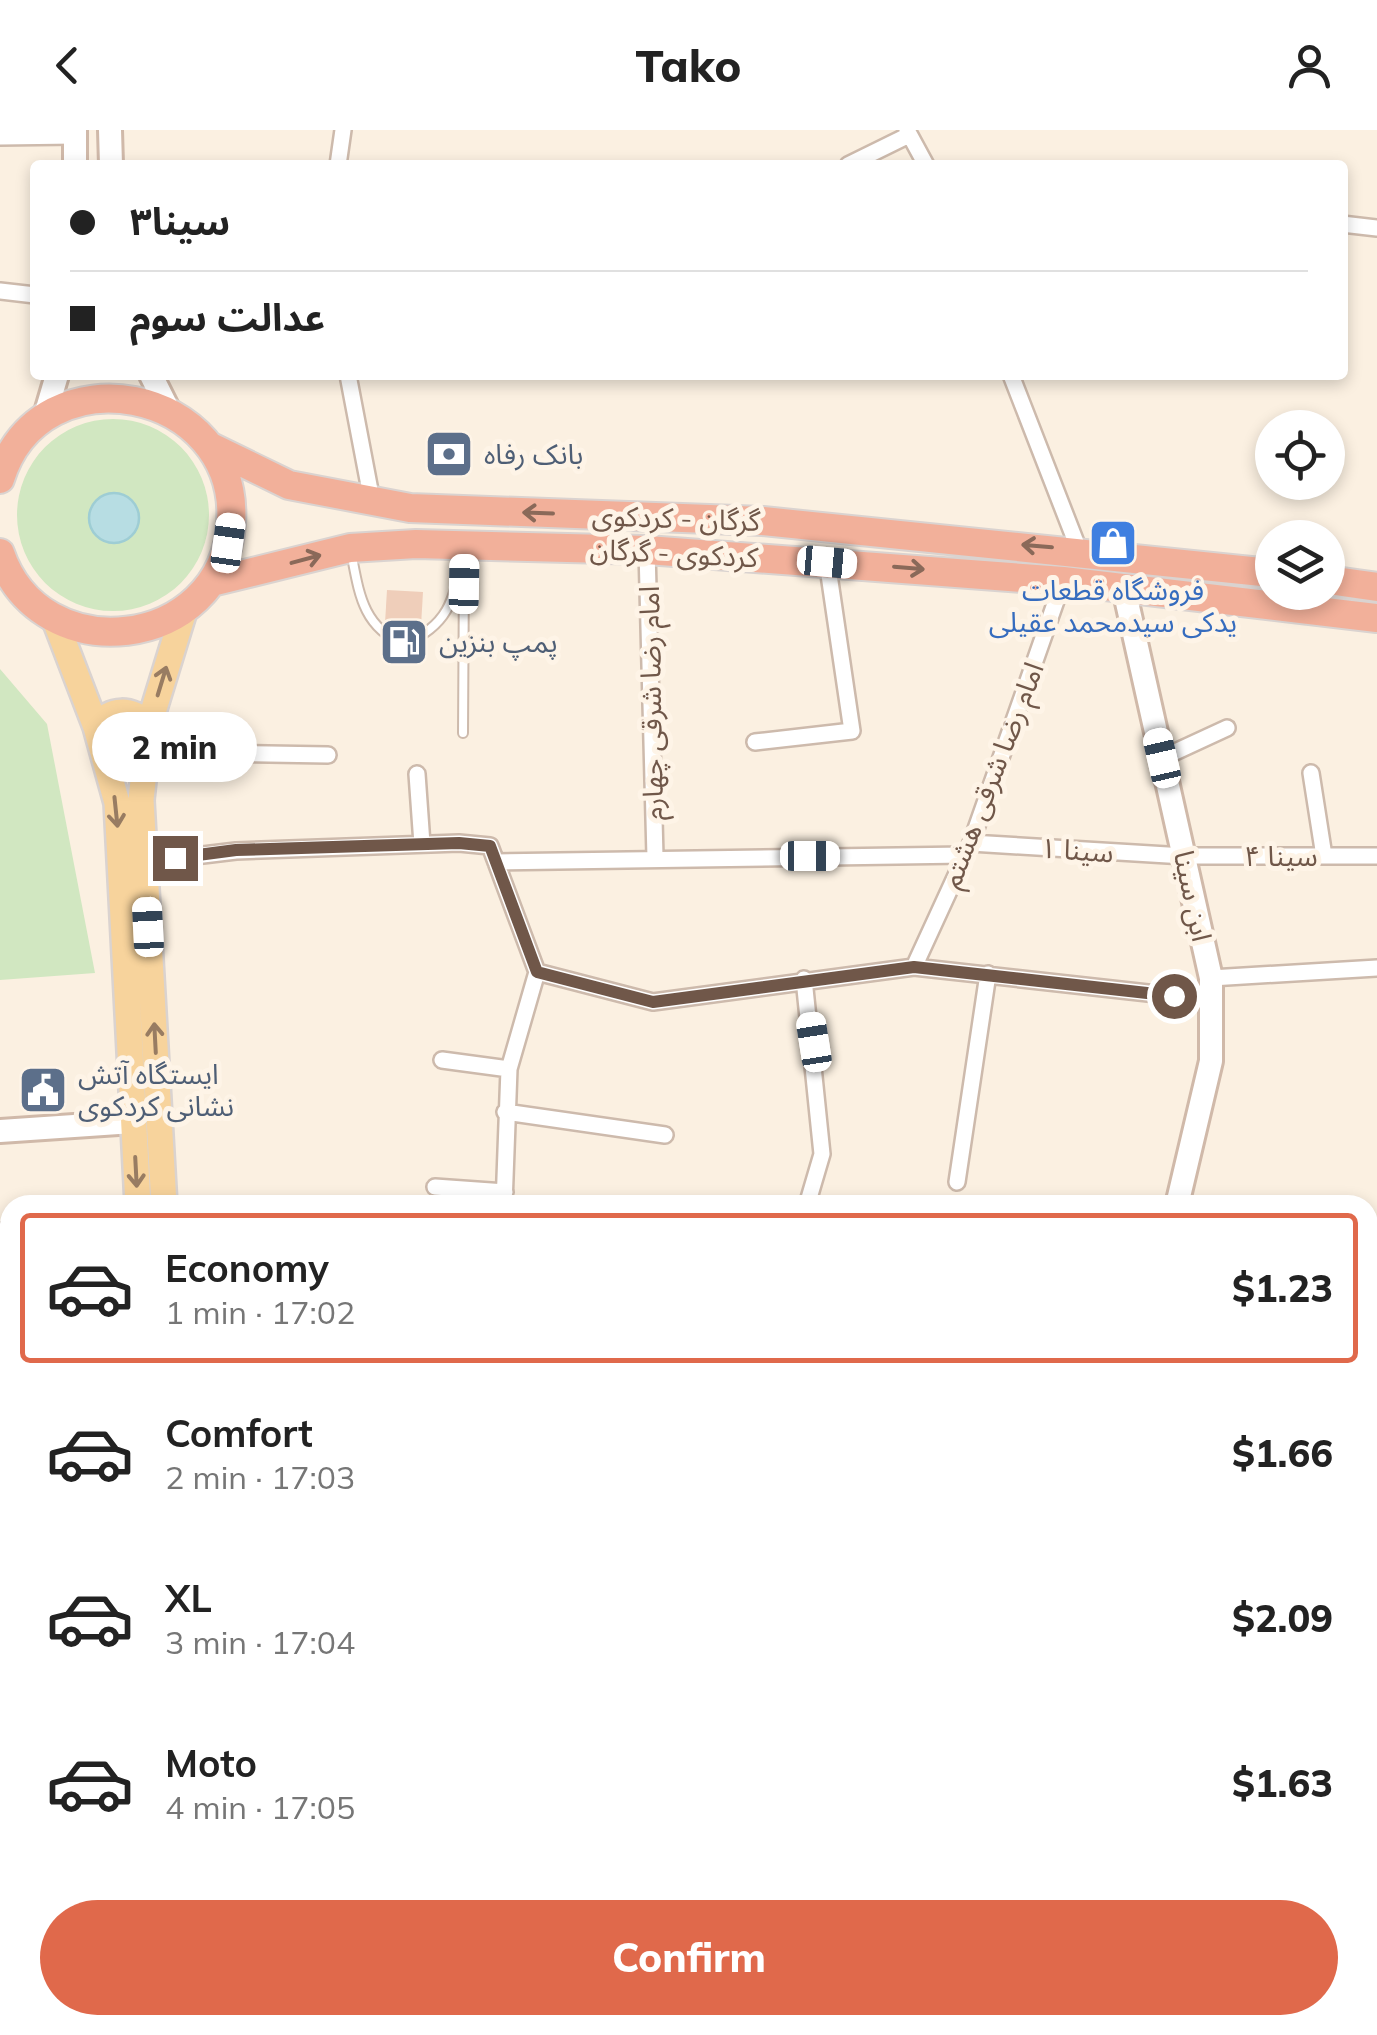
<!DOCTYPE html>
<meta charset="utf-8">
<style>
body{margin:0;font-family:Mulish,"Noto Sans Arabic",sans-serif;background:#f2f2f2;color:#222;height:100vh;display:flex;flex-direction:column;font-size:38px;white-space:nowrap}
*{box-sizing:border-box;margin:0}
p{font-size:32px;color:#767676}
.icon{flex:none;width:55px;height:55px;fill:none;stroke:currentColor;stroke-width:2;stroke-linecap:round;stroke-linejoin:round}
.map{position:relative;flex:1;overflow:hidden}
.drawer{position:absolute;left:0px;top:1065px;width:1378px;height:840px;display:flex;flex-direction:column;background:#fff;border-radius:30px 30px 0 0;box-shadow:0 5px 15px #0003}
.drawer>*{flex:none}
.guide{position:absolute;left:30px;top:30px;width:1318px;height:220px;border-radius:10px;box-shadow:0 5px 15px #0003;display:grid;align-content:center;height:220px;padding:0 40px;background:#fff}
.controls{position:absolute;left:1255px;top:280px;display:grid;gap:20px}
.controls a{display:grid;place-items:center;width:90px;height:90px;border-radius:50%;background:#fff;box-shadow:0 5px 15px #0003;font-size:50px}
.end{position:absolute;width:45px;height:45px;margin:-22px;border:12px solid #705749;background:#fff;box-shadow:0 0 0 5px #fff}
.from{border-radius:50%}
.bubble{position:absolute;height:70px;border-radius:35px;background:#fff;box-shadow:0 5px 15px #0003;font-size:32px;font-weight:800;line-height:70px;text-align:center}
.car{position:absolute;width:30px;height:60px;margin:-30px -15px;border-radius:12px;box-shadow:0 0 8px 2px #0007;background:linear-gradient(#fff 24%,#345 0 40%,#fff 0 76%,#345 0 86%,#fff 0)}
.guide b{display:flex;align-items:center;gap:35px;height:95px;font-size:38px}
.guide b+b{border-top:2px solid #e0e0e0}
.guide i{width:25px;height:25px;background:#222}
ul{padding:18px 0 0;list-style:none}
li{display:flex;align-items:center;gap:30px;height:150px;margin:0 20px 15px;padding:0 20px;border:5px solid transparent;border-radius:10px}
li div{flex:1}
li b{display:block;font-size:38px}
li em{font-style:normal;font-weight:800}
li.selected{border-color:#e0694b}
li>.icon{width:90px;height:90px;stroke-width:1.5}
.primary-button{display:flex;gap:20px;margin-top:auto;padding:20px 40px}
.primary-button a{flex:1;height:115px;border-radius:60px;background:#e0694b;color:#fff;font-size:40px;font-weight:800;line-height:115px;text-align:center}
header{display:flex;justify-content:space-between;align-items:center;height:130px;padding:0 40px;background:#fff;font-size:45px;font-weight:800}
.map>svg:first-child{display:block}
.green{fill:#d1e7c1}
.water{fill:#b7dde3;stroke:#9ecdd4;stroke-width:2.5}
.building{fill:#efceba}
.lines{fill:none;stroke-linecap:round;stroke-linejoin:round}
.lane-casing{stroke:#cdbaac;stroke-width:12}
.street-casing{stroke:#cdbaac;stroke-width:20}
.secondary-casing{stroke:#d0b9a9;stroke-width:28}
.primary-casing{stroke:#dad3d0;stroke-width:30}
.highway-casing{stroke:#dad3d0;stroke-width:32}
.lane{stroke:#fff;stroke-width:8}
.street{stroke:#fff;stroke-width:15}
.secondary{stroke:#fff;stroke-width:22}
.primary{stroke:#f7d39c;stroke-width:25}
.highway{stroke:#f2b09a;stroke-width:28}
.oneway{stroke:#8a6959}
.oneway2{stroke:#987c62}
.route{stroke:#705749;stroke-width:12}
.labels{text-anchor:middle;stroke-width:10;stroke-linejoin:round;paint-order:stroke}
.service-label{font-size:28px;fill:#4e5e75;stroke:#fef4e7;text-anchor:start}
.street-label{font-size:28px;fill:#705749;stroke:#fef4e7}
.shop-label{font-size:28px;fill:#366cbe;stroke:#fef4e7}
</style>
<header><svg class="icon" aria-label="back" viewBox="0 0 24 24"><path d="M15 5l-7 7 7 7"/></svg>Tako<svg class="icon" aria-label="person" viewBox="0 0 24 24"><circle cx="12" cy="8" r="4"/><path d="M4 21q1-7 8-7t8 7"/></svg></header>
<div class="map">
<svg width="1377" height="1905" viewBox="0 0 1377 1905">
<rect width="100%" height="100%" fill="#fbf0e1"/>
<path class="green" d="M17 385a96 96 0 1 1 192 0a96 96 0 1 1-192 0Z
M0 539 47 594 95 843 0 850Z"/>
<path class="water" d="M89 388a25 25 0 1 1 50 0a25 25 0 1 1-50 0Z"/>
<path class="building" d="M387 460 423 462 421 496 404 506 385 493Z"/>
<g class="lines">
<g class="lane-casing">
<path id="lane" d="M351 422C359 462 362 497 404 514 452 494 454 466 464 419
M463 603 464 436"/>
</g>
<g class="street-casing">
<path id="street" d="M907 0 926 35
M0 7 75 6
M338 35 343 0
M848 35 909 5
M1342 94 1377 98
M0 161 35 165
M348 245 372 371
M1011 245 1079 420
M647 420 655 727
M755 612 852 601 827 431
M146 622 328 625
M1162 628 1227 598
M1311 643 1324 726
M417 644 422 714
M971 713 1184 726H1377
M145 732 236 721 459 713 490 716 537 842 509 939 504 1075
M496 732 965 725
M914 837 971 713 1063 451
M537 842 653 872 914 837 1211 870
M1211 848 1377 838
M804 849 822 1024 807 1075
M442 930 509 939
M505 982 665 1005
M957 1052 988 844
M435 1057 505 1062
M0 1101H10
M1368 1101 1377 1103
M1368 1189 1377 1192
M0 1292 10 1294
M1368 1299 1377 1302
M1368 1475 1377 1477
M0 1563 10 1565
M1075 1895 1077 1905
M1213 1903 1243 1895
M546 1905 548 1895
M710 1905V1895
M1327 1905 1328 1895"/>
</g>
<g class="secondary-casing">
<path id="secondary" d="M75 0V35
M110 0 111 35
M151 245 169 281
M44 289 57 245
M1124 459 1211 848V931L1177 1075
M0 1001 133 992
M1368 1809 1377 1810
M0 1832 10 1831"/>
</g>
<g class="primary-casing">
<path id="primary" d="M55 490 96 597 117 673 138 1075
M96 597C111 577 131 578 149 595
M164 1075 141 670 149 595 184 481
M178 1895 180 1905
M213 1905V1895"/>
</g>
<g class="highway-casing">
<path id="highway" d="M209 316 289 355 410 378 763 391 1272 443
M0 349C40 218 241 257 231 394 222 521 40 542 0 423
M1328 450 1377 457
M212 452 350 418 416 414 647 420 1063 451 1377 488"/>
</g>
<use href="#lane" class="lane"/>
<use href="#street" class="street"/>
<use href="#secondary" class="secondary"/>
<use href="#primary" class="primary"/>
<use href="#highway" class="highway"/>
</g>
<defs><path id="oneway-shaft" d="M-6 0H5M1.5-3L5.5 0L1.5 3" fill="none" stroke-width="1.6" stroke-linecap="round" stroke-linejoin="round" transform="scale(2.5)"/></defs>
<g class="oneway">
<use href="#oneway-shaft" transform="translate(538 383) rotate(-178)"/>
<use href="#oneway-shaft" transform="translate(1037 416) rotate(-175)"/>
<use href="#oneway-shaft" transform="translate(306 429) rotate(-15)"/>
<use href="#oneway-shaft" transform="translate(909 438) rotate(5)"/>
</g>
<g class="oneway2">
<use href="#oneway-shaft" transform="translate(162 551) rotate(-73)"/>
<use href="#oneway-shaft" transform="translate(116 682) rotate(84)"/>
<use href="#oneway-shaft" transform="translate(155 908) rotate(-93)"/>
<use href="#oneway-shaft" transform="translate(136 1042) rotate(87)"/>
</g>
<g class="lines">
<path class="route" d="M175 728 236 720 459 713 490 716 537 842 653 872 914 837 1174 866"/>
</g>
<defs>
<g id="bank-square" transform="scale(2.5)"><rect x="-9" y="-9" width="18" height="18" rx="4" fill="#5c6f8a" stroke="#fef4e7"/><path d="M-6-4H6V4H-6ZM0-2.3a2.3 2.3 0 1 0 0 4.6a2.3 2.3 0 1 0 0-4.6Z" fill="#fff"/></g>
<g id="shop-square" transform="scale(2.5)"><rect x="-9" y="-9" width="18" height="18" rx="4" fill="#3f7fe0" stroke="#fef4e7"/><path d="M-5-2.5h2.3a2.7 3.5 0 0 1 5.4 0H5L5.5 6h-11ZM-1.5-2.5h3a1.5 2.3 0 0 0-3 0Z" fill="#fff"/></g>
<g id="fuel-square" transform="scale(2.5)"><rect x="-9" y="-9" width="18" height="18" rx="4" fill="#5c6f8a" stroke="#fef4e7"/><path d="M-5.5-6h7V0h2V4h1.3V-2.5L3-4.5l.8-.8L6-3V5H2.5V1h-1V6h-7ZM-4.2-4.7v3.2H.2V-4.7Z" fill="#fff"/></g>
<g id="civic-square" transform="scale(2.5)"><rect x="-9" y="-9" width="18" height="18" rx="4" fill="#5c6f8a" stroke="#fef4e7"/><path d="M-.6-6.5H3V-4.5H.6V-3L4-1V1h2V6H-6V1h2V-1L-.6-3ZM-1.2 2.5V6h2.4V2.5Z" fill="#fff"/></g>
</defs>
<g fill-rule="evenodd">
<use href="#bank-square" x="449" y="324"/>
<use href="#shop-square" x="1113" y="413"/>
<use href="#fuel-square" x="404" y="512"/>
<use href="#civic-square" x="43" y="960"/>
</g>
<g class="labels">
<g class="service-label">
<text x="484" y="334">بانک رفاه</text>
<text x="439" y="522">پمپ بنزین</text>
<text x="78" y="954">ایستگاه آتش<tspan x="78" dy="32">نشانی کردکوی</tspan></text>
</g>
<g class="street-label">
<text transform="translate(676 388) rotate(2)" y="10">گرگان - کردکوی</text>
<text transform="translate(674 423) rotate(3)" y="10">کردکوی - گرگان</text>
<text transform="translate(651 573) rotate(-91)" y="10">امام رضا شرقی چهارم</text>
<text transform="translate(992 645) rotate(-69)" y="10">امام رضا شرقی هشتم</text>
<text transform="translate(1077 720) rotate(4)" y="10">سینا ۱</text>
<text x="1281" y="736">سینا ۴</text>
<text transform="translate(1193 766) rotate(78)" y="10">ابن سینا</text>
</g>
<g class="shop-label">
<text x="1113" y="470">فروشگاه قطعات<tspan x="1113" dy="32">یدکی سیدمحمد عقیلی</tspan></text>
</g>
</g>
</svg>
<div class="controls">
<a><svg class="icon" aria-label="locate" viewBox="0 0 24 24"><circle cx="12" cy="12" r="6"/><path d="M12 2v4M12 18v4M2 12h4M18 12h4"/></svg></a>
<a><svg class="icon" aria-label="layers" viewBox="0 0 24 24"><path d="M12 4l9 5-9 5-9-5zM3 14l9 5 9-5"/></svg></a>
</div>
<i class="end from" style="left:1174px;top:866px"></i>
<i class="end" style="left:175px;top:728px"></i>
<div class="bubble" style="left:92px;top:582px;width:165px">2 min</div>
<i class="car" style="left:228px;top:413px;rotate:8deg"></i>
<i class="car" style="left:827px;top:432px;rotate:95deg"></i>
<i class="car" style="left:464px;top:454px;rotate:1deg"></i>
<i class="car" style="left:1162px;top:628px;rotate:347deg"></i>
<i class="car" style="left:810px;top:726px;rotate:90deg"></i>
<i class="car" style="left:148px;top:797px;rotate:357deg"></i>
<i class="car" style="left:814px;top:912px;rotate:351deg"></i>
<div class="guide">
<b><i class="from"></i>سینا۳</b>
<b><i></i>عدالت سوم</b>
</div>
<section class="drawer">
<ul>
<li class="selected"><svg class="icon" aria-label="car" viewBox="0 0 24 24"><path d="M5 17H2v-5l4-1 3-4h7l3 4 3 1v5h-3M9 17h6M6 11h13"/><circle cx="7" cy="17" r="2"/><circle cx="17" cy="17" r="2"/></svg><div><b>Economy</b><p>1 min · 17:02</p></div><em>$1.23</em></li>
<li><svg class="icon" aria-label="car" viewBox="0 0 24 24"><path d="M5 17H2v-5l4-1 3-4h7l3 4 3 1v5h-3M9 17h6M6 11h13"/><circle cx="7" cy="17" r="2"/><circle cx="17" cy="17" r="2"/></svg><div><b>Comfort</b><p>2 min · 17:03</p></div><em>$1.66</em></li>
<li><svg class="icon" aria-label="car" viewBox="0 0 24 24"><path d="M5 17H2v-5l4-1 3-4h7l3 4 3 1v5h-3M9 17h6M6 11h13"/><circle cx="7" cy="17" r="2"/><circle cx="17" cy="17" r="2"/></svg><div><b>XL</b><p>3 min · 17:04</p></div><em>$2.09</em></li>
<li><svg class="icon" aria-label="car" viewBox="0 0 24 24"><path d="M5 17H2v-5l4-1 3-4h7l3 4 3 1v5h-3M9 17h6M6 11h13"/><circle cx="7" cy="17" r="2"/><circle cx="17" cy="17" r="2"/></svg><div><b>Moto</b><p>4 min · 17:05</p></div><em>$1.63</em></li>
</ul>
<div class="primary-button"><a>Confirm</a></div>
</section>
</div>
